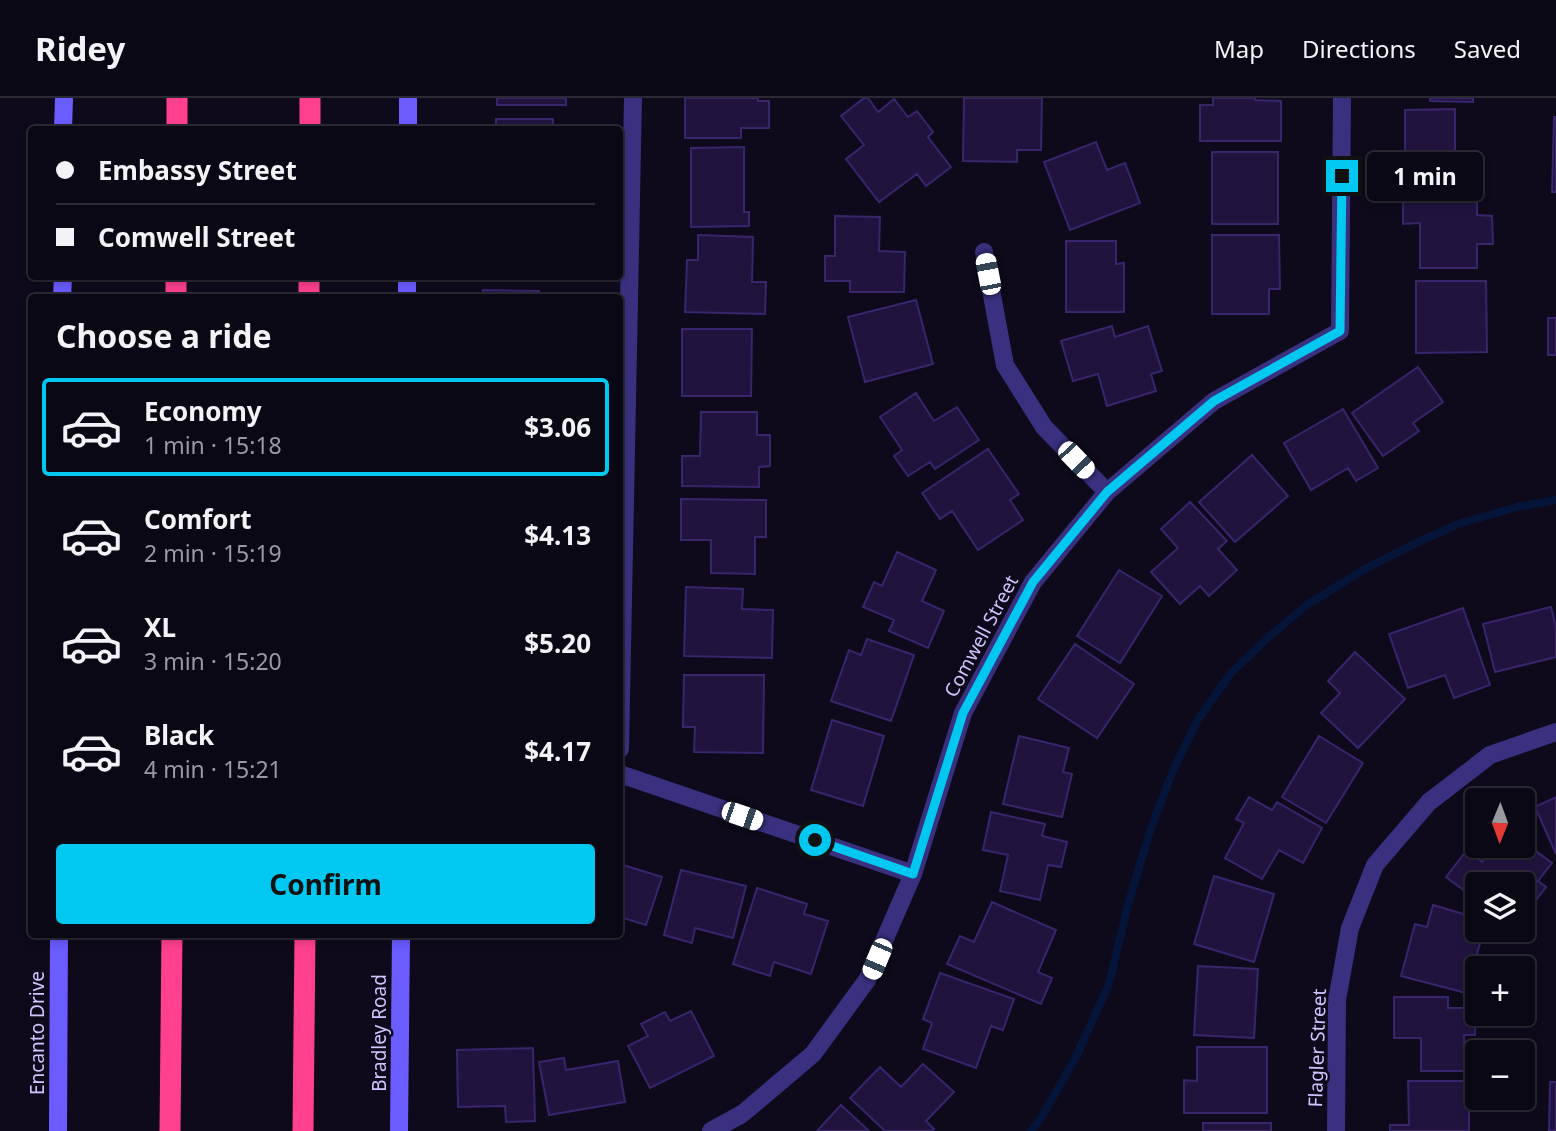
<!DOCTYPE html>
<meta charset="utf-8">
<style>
body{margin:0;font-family:"Noto Sans",sans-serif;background:#13111e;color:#f1f3f6;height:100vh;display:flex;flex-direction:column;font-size:26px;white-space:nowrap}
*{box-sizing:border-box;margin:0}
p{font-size:23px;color:#999aa0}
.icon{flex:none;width:38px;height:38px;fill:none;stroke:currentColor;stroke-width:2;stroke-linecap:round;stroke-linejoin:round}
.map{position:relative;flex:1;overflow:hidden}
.sheet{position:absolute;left:28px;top:196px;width:595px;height:644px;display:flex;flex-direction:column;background:#0a0815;border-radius:7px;box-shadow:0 4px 10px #0003,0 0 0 2px #2a2934}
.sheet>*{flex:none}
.guide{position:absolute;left:28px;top:28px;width:595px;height:154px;border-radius:7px;box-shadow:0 4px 10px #0003,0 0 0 2px #2a2934;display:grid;align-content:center;height:154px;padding:0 28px;background:#0a0815}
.needle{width:46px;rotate:181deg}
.buttons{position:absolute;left:1465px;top:690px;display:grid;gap:14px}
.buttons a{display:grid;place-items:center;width:70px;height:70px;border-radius:7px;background:#0a0815;box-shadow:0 4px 10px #0003,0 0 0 2px #2a2934;font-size:35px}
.end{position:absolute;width:32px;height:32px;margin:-16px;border:9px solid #00c8f0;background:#111;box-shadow:0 0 0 4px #111}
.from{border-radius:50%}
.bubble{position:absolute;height:49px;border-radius:7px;background:#0a0815;box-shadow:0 4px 10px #0003,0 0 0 2px #2a2934;font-size:23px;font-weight:700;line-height:49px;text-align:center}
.car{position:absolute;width:21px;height:42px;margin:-21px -10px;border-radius:9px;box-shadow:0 0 5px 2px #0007;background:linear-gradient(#fff 24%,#345 0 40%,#fff 0 76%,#345 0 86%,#fff 0)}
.guide b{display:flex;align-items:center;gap:24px;height:66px;font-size:26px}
.guide b+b{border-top:2px solid #2a2934}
.guide i{width:18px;height:18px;background:#f1f3f6}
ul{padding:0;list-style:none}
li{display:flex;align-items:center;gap:21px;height:98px;margin:0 14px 10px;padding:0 14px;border:4px solid transparent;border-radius:7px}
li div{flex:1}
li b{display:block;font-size:26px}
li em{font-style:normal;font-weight:700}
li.active{border-color:#00c8f0}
li>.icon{width:63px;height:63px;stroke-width:1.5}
h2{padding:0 28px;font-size:32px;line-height:84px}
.cta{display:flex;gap:14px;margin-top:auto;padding:14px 28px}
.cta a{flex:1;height:80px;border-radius:7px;background:#00c8f0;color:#111;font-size:28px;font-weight:700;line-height:80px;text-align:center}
header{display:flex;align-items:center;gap:42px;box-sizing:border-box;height:98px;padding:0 35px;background:#0a0815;border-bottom:2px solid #2a2934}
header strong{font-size:33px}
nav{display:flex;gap:38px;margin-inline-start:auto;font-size:24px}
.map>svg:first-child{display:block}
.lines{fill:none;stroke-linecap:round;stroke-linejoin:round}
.stream{stroke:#05153a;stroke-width:8}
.building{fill:#20143f;stroke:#38256c;stroke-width:2}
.street{stroke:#39317f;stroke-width:18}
.secondary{stroke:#6b5cff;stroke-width:18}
.highway{stroke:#ff408f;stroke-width:21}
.route{stroke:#00c8f0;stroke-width:9}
.labels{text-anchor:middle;stroke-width:5;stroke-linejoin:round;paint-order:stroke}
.street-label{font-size:19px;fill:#d0c5ff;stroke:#0e0a1c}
</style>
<header>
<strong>Ridey</strong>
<nav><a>Map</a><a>Directions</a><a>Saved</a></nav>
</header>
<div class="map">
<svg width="1556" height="1033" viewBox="0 0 1556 1033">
<rect width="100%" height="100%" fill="#0e0a1c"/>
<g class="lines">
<path class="stream" d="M1031 1033 1040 1022 1076 959 1109 886 1129 803 1150 733 1172 675 1197 623 1231 575 1271 537 1307 507 1363 472 1418 444 1461 425 1517 409 1556 402"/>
</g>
<path class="building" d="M497 0H566V7H497Z
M685 0H758V3H769V30H741V40H685Z
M864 0H868L878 14 894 1 908 19 917 13 933 34 928 39 951 69 926 88 917 76 879 104 846 61 864 47 841 18Z
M964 0H1042L1041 52H1017V64L963 63Z
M1213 0H1255V2L1281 3V43H1200V7H1213Z
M1430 0H1473V4L1430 3Z
M1455 11V84H1405V12Z
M1554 19H1556V94H1552Z
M496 21H553V32H496Z
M1096 44 1107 72 1125 65 1140 105 1070 132 1044 64Z
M744 49V114H749V128L691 129V50Z
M1212 54H1278V126H1212Z
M1403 95H1477V117L1492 118 1493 146H1477V170H1420V125L1403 126Z
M835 118 880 119 879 153 905 154 904 194H850V183H825V158H835Z
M698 137 753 139 752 184H766L765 216 685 214 687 162H698Z
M1212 137H1279L1280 191H1269V216H1212Z
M1066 143H1116V166L1124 165V214H1066Z
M483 178H548V182H483Z
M1416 183H1486L1487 254 1416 255Z
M483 192 539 193V200H482Z
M916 202 933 266 865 284 848 219Z
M1548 220H1556V257H1548Z
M1112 228 1115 239 1148 228 1162 273 1151 276 1156 293 1107 308 1098 276 1073 283 1061 243Z
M682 231H752L751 298H682Z
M1418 269 1443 304 1413 325 1419 333 1383 358 1352 315Z
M916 295 934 323 957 309 979 342 935 371 930 364 908 378 894 358 902 352 880 319Z
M1343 311 1378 370 1356 383 1348 370 1311 392 1284 345Z
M701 314H757V337H770V368L759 369V389L682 388V358H700Z
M988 351 1019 396 1010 402 1023 422 978 452 952 413 940 421 922 395Z
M1252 357 1288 398 1235 444 1199 404Z
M681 401 766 402V439H755V476L711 475V442H681Z
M1190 404 1227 443 1218 451 1237 472 1209 498 1200 488 1180 506 1151 474 1178 450 1161 431Z
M897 454 936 472 922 503 944 513 928 550 889 533 894 522 863 509 874 484 882 488Z
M1119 472 1162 498 1120 565 1077 538Z
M686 489 743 491 742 511 773 512 772 560 684 558Z
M1551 509 1556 529V559L1495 574 1483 526Z
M1463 510 1490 587 1454 600 1445 577 1408 590 1389 536Z
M867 541 914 557 891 623 831 603 849 552 861 557Z
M1075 546 1134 586 1097 640 1038 601Z
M1355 554 1405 601 1358 650 1321 615 1340 595 1328 583Z
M684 577H764L763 655 694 654 695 629H683Z
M832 622 884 638 863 708 811 692Z
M1019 638 1069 650 1063 674 1072 676 1062 719 1003 706Z
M1319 638 1363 665 1326 725 1282 699Z
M1249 699 1272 712 1277 704 1322 730 1303 765 1279 752 1262 781 1225 760 1244 725 1236 721Z
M1556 699V756L1535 709Z
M991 714 1045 726 1042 738 1067 744 1061 769 1048 767 1040 802 1000 793 1008 757 983 752Z
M1522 743 1552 765 1538 783 1546 789 1525 817 1522 815V786H1477V802L1446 779 1467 752 1482 764 1495 747H1522Z
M620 766 662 779 646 827 620 819Z
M681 772 746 788 733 840 695 830 692 845 664 837Z
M1214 778 1274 796 1254 864 1194 846Z
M757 790 807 806 804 816 828 823 811 876 774 864 770 878 733 866Z
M992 804 1056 832 1038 874 1052 880 1041 906 947 866 960 838 974 844Z
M1433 807 1477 820V831H1484L1466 895 1401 878 1415 826 1427 829Z
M1198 868 1258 871 1254 940 1194 937Z
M940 875 1014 901 1003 932 991 928 976 970 923 951 932 925 923 921Z
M1394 899H1448V910H1476L1475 937H1464L1465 973H1421V940H1394Z
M691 913 714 958 650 990 628 948 648 938 641 926 665 914 670 923Z
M1197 949H1267V1015H1184V982L1197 983Z
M533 950 535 1023 506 1024 505 1008 458 1009 457 952Z
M564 960 566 972 618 963 625 1004 549 1017 539 964Z
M923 966 954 994 926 1023 934 1031 932 1033H885L850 1000 880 969 901 989Z
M1408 983H1469V1033H1390V1027H1409Z
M1550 984H1556V1033H1549Z
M841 1007 869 1033H817Z
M1203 1025H1271V1033H1203Z"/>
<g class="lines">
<path class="street" d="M984 154 1005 267 1044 329 1107 394
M620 651 633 0
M620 676 913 776
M711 1033 742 1016 813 956 867 882 913 776 963 615 1033 484 1107 394 1214 303 1340 233 1342 0
M1336 1033 1337 902 1350 830 1375 767 1429 704 1490 657 1556 634"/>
<path class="secondary" d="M63 32 64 0
M408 32V0
M62 200 63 178
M407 200V178
M58 1033 59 836
M399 1033 401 836"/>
<path class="highway" d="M177 32V0
M310 32V0
M176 200V178
M309 200V178
M170 1033 172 836
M303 1033 305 836"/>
</g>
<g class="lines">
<path class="route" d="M815 742 913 776 963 615 1033 484 1107 394 1214 303 1340 233 1342 78"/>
</g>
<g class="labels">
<g class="street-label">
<text transform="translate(981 538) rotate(-62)" y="7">Comwell Street</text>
<text transform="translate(37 935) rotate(-90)" y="7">Encanto Drive</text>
<text transform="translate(379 935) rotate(-90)" y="7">Bradley Road</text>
<text transform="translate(1317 950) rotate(-88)" y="7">Flagler Street</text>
</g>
</g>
</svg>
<div class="buttons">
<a><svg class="needle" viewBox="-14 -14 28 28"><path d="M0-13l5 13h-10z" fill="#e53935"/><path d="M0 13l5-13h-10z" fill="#999aa0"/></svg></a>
<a><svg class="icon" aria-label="layers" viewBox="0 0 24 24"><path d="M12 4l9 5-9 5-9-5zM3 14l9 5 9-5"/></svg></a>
<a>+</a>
<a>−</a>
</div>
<i class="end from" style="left:815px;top:742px"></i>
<i class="end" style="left:1342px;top:78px"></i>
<div class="bubble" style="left:1367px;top:54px;width:116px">1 min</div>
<i class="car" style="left:988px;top:176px;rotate:349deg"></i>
<i class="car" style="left:1076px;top:362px;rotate:136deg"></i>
<i class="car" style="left:742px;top:718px;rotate:109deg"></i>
<i class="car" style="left:877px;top:861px;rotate:203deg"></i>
<div class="guide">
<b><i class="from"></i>Embassy Street</b>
<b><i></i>Comwell Street</b>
</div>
<section class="sheet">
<h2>Choose a ride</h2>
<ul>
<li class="active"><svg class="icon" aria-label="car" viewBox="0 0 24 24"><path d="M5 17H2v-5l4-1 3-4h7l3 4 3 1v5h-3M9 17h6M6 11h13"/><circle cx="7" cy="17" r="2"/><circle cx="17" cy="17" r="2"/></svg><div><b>Economy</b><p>1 min · 15:18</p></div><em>$3.06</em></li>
<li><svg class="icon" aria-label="car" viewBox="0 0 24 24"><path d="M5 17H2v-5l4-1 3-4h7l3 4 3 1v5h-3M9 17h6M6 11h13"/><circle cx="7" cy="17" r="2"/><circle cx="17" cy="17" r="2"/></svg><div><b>Comfort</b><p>2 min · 15:19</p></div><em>$4.13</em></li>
<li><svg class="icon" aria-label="car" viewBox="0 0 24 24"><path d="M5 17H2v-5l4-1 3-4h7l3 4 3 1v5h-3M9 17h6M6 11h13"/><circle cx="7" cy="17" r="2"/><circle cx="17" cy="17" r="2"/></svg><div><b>XL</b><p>3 min · 15:20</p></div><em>$5.20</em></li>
<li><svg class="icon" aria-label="car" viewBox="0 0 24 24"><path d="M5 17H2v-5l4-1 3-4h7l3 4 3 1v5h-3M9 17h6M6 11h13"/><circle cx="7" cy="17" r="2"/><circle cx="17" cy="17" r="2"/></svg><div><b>Black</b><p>4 min · 15:21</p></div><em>$4.17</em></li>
</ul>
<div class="cta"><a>Confirm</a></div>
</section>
</div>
